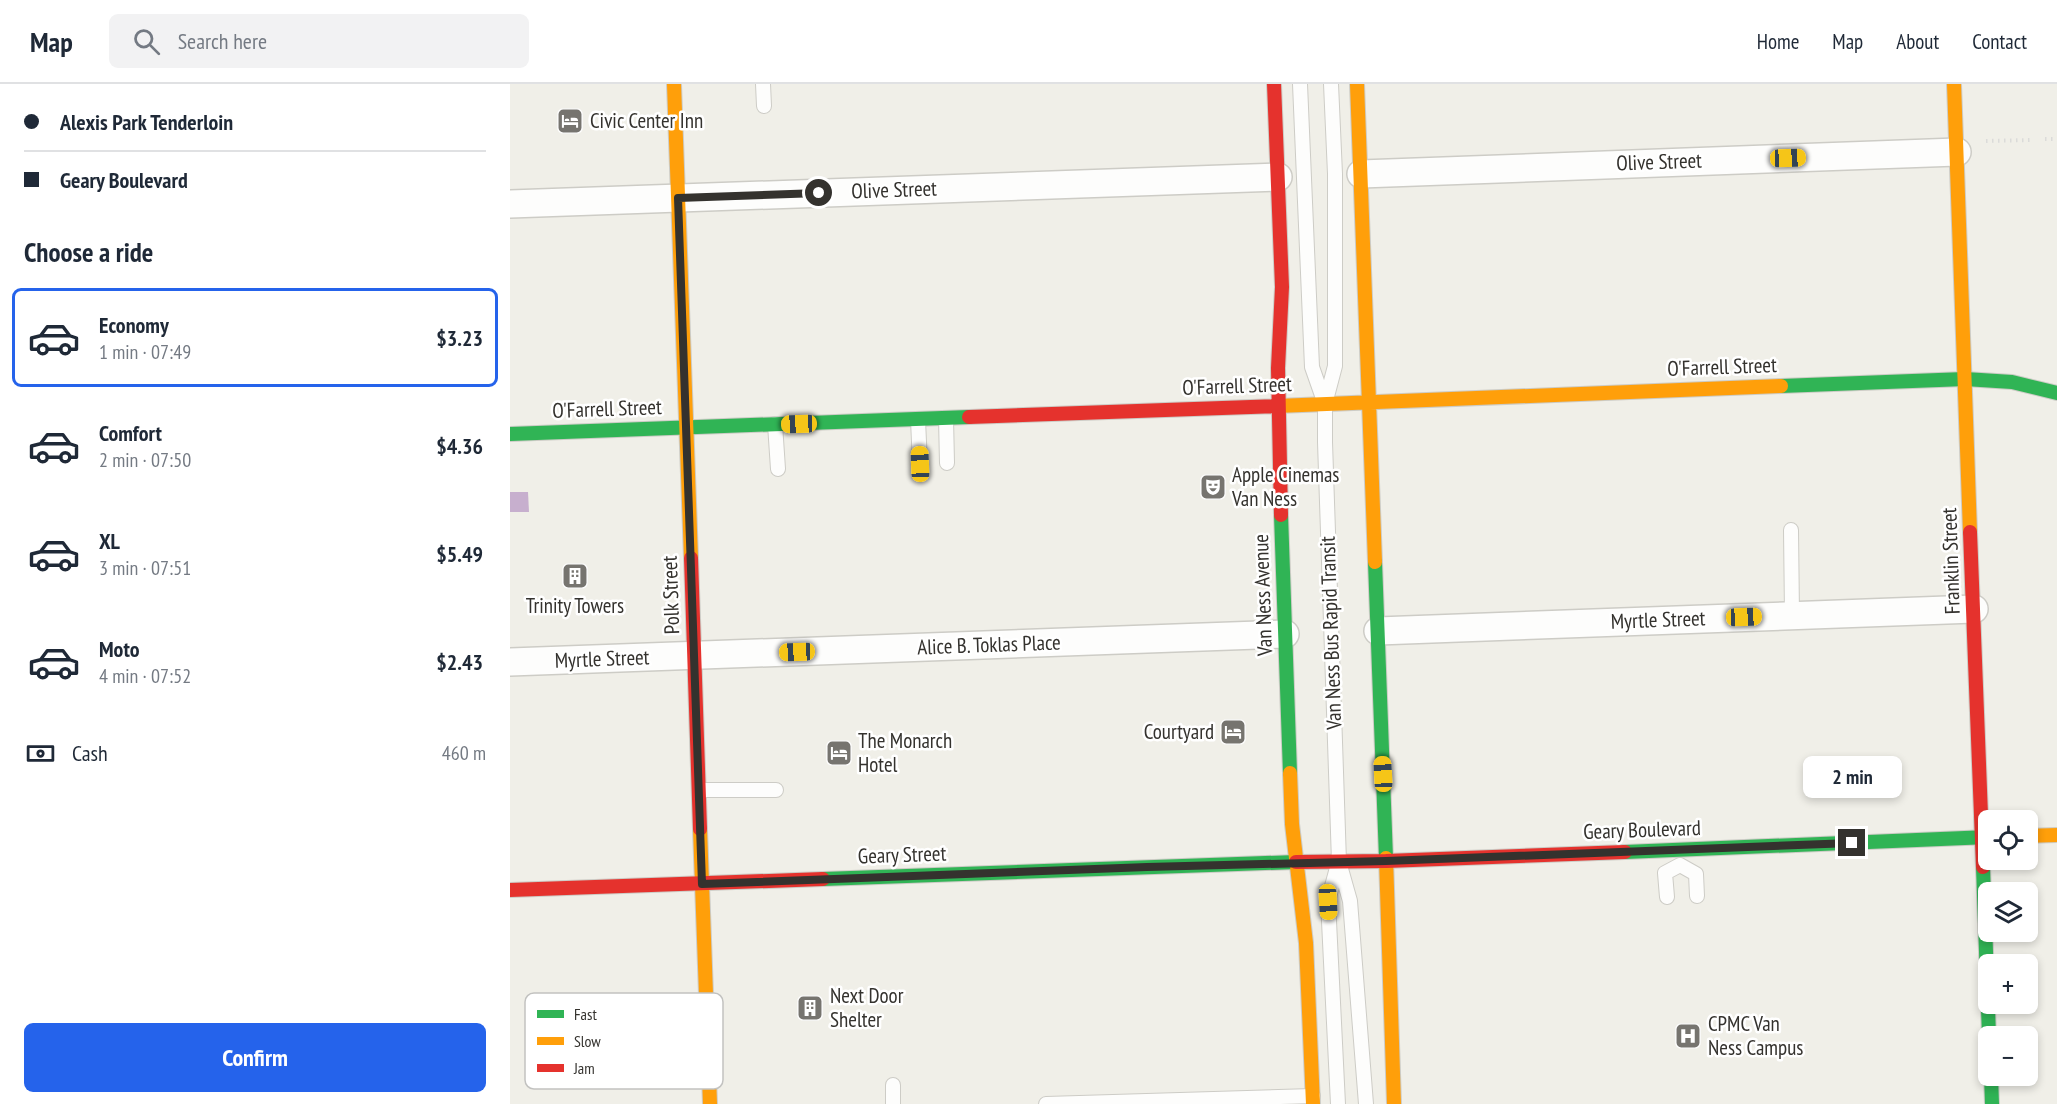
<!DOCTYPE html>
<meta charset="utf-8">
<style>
body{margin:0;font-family:"PT Sans Narrow",sans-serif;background:#f2f2f3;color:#1f2937;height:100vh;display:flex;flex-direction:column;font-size:22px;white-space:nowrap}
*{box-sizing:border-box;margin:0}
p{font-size:20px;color:#747a83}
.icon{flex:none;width:33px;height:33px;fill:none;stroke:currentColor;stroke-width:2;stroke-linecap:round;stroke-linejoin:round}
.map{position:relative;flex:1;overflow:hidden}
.drawer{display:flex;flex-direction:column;background:#fff;width:510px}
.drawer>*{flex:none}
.hud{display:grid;align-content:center;height:132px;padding:0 24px;background:#fff}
.buttons{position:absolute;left:1468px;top:726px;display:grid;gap:12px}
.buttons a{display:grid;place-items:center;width:60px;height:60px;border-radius:9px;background:#fff;box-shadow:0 3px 9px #0003;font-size:30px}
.end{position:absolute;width:27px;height:27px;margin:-14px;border:8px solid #34322e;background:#fff;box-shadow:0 0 0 3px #fff}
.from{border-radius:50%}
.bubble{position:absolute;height:42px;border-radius:9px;background:#fff;box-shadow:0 3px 9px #0003;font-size:20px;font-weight:700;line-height:42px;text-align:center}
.car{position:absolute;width:18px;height:36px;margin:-18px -9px;border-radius:8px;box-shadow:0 0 4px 2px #0007;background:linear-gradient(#f5c518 24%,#345 0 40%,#f5c518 0 76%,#345 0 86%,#f5c518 0)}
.hud b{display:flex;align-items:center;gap:21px;height:57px;font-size:22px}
.hud b+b{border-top:2px solid #e0e1e3}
.hud i{width:15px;height:15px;background:#1f2937}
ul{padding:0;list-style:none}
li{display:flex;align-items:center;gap:18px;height:99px;margin:0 12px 9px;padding:0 12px;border:3px solid transparent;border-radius:9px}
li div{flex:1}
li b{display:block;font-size:22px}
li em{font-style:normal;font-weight:700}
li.selected{border-color:#2563eb}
li>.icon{width:54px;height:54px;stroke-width:1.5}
h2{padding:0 24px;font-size:27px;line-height:72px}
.pay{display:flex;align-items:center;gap:15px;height:66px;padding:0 24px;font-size:22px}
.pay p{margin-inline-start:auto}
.action{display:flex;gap:12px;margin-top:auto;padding:12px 24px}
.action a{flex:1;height:69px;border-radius:9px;background:#2563eb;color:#fff;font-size:24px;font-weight:700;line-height:69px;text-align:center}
header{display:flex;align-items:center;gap:36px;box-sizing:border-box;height:84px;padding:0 30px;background:#fff;border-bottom:2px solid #e0e1e3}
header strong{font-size:28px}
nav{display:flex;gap:33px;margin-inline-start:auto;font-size:21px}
.search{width:420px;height:54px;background:#f2f2f3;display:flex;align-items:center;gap:15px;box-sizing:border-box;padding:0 21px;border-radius:9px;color:#747a83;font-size:22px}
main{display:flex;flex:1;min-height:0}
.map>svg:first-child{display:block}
.water{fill:#c7afce}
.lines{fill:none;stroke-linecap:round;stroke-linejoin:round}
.lane-casing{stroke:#cdccc6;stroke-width:16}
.street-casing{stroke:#cdccc6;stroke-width:30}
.fast-casing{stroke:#cdccc6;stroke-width:16}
.slow-casing{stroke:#cdccc6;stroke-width:16}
.jam-casing{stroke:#cdccc6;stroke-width:16}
.path{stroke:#dbdbd9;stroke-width:4;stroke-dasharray:1.5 4.5;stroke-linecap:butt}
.lane{stroke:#fdfdfc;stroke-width:14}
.street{stroke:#fdfdfc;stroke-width:27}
.fast{stroke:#30b455;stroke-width:14}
.slow{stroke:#ff9f0a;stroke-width:14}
.jam{stroke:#e5322d;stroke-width:14}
.route{stroke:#34322e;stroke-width:8}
.labels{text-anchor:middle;stroke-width:5;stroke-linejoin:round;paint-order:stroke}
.poi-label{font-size:21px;fill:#34322e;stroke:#fff;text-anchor:start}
.street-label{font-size:21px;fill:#34322e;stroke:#fff}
.key{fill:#fff;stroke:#c2c2c0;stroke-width:1.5}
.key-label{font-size:16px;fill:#34322e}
</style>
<header>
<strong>Map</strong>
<div class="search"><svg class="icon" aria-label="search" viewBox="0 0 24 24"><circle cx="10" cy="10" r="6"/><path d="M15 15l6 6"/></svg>Search here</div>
<nav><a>Home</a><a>Map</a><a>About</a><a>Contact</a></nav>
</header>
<main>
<section class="drawer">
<div class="hud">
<b><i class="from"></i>Alexis Park Tenderloin</b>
<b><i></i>Geary Boulevard</b>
</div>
<h2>Choose a ride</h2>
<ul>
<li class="selected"><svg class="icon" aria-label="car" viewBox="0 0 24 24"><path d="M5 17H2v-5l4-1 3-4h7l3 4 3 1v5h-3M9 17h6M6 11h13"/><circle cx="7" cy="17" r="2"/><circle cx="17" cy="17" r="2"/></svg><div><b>Economy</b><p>1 min · 07:49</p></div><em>$3.23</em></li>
<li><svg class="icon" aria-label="car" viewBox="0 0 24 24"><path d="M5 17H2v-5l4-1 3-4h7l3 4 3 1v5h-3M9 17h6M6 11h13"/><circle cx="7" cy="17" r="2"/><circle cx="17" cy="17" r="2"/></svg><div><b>Comfort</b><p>2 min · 07:50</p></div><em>$4.36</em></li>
<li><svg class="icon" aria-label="car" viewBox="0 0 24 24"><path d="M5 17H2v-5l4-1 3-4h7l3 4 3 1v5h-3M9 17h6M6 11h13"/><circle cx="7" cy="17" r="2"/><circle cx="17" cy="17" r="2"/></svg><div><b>XL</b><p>3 min · 07:51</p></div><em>$5.49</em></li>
<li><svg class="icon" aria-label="car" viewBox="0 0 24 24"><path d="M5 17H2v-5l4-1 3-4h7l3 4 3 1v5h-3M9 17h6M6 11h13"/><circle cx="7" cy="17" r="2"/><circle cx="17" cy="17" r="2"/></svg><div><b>Moto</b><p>4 min · 07:52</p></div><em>$2.43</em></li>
</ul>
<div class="pay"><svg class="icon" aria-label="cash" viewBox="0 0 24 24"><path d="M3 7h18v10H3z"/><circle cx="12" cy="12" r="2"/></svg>Cash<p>460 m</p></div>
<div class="action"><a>Confirm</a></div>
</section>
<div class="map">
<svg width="1547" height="1020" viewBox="0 0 1547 1020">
<rect width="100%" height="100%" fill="#f0efe8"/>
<path class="water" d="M0 408H18L19 428H0Z"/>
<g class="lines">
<g class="lane-casing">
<path id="lane" d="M253 0 254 22
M790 0 802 283 815 320
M821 0 825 90V282L815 320V358L829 778 840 817 856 1020
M436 334 437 379
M408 336 410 380
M265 340 268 385
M1281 446 1282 531
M189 706H266
M1170 781 1186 790 1187 812
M1157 813 1155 789 1170 781
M383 1001V1020
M536 1020 803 1012
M828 1020 818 817 828 780"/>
</g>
<g class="street-casing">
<path id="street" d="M851 90 1447 68
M0 120 768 93
M868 547 1464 525
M0 578 775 550"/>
</g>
<g class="fast-casing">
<path id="fast" d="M1271 302 1455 295 1502 298 1547 309
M0 350 459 333
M771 431 780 689
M865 478 876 774
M1115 768 1479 753
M1473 783 1479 952
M313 795 786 778
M1481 992 1482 1020"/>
</g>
<g class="slow-casing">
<path id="slow" d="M164 0 181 474
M847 0 865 478
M1444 0 1460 448
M767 322 1271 302
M780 689 782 740 796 859 803 1020
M190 745 200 1020
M1518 752 1547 751
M876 774 884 1020"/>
</g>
<g class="jam-casing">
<path id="jam" d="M764 0 772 203 768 284 771 431
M459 333 767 322
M1460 448 1473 783
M181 474 190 745
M786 778 876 777 1115 768
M0 806 313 795"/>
</g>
<path class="path" d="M1535 55H1547
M1476 57 1523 56"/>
<use href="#lane" class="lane"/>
<use href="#street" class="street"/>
<use href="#fast" class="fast"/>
<use href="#slow" class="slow"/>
<use href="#jam" class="jam"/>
</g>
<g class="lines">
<path class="route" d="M309 109 168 114 192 800 637 783 876 777 1342 759"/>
</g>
<defs>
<g id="hotel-square" transform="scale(1.35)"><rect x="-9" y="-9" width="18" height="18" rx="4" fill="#76746f" stroke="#fff"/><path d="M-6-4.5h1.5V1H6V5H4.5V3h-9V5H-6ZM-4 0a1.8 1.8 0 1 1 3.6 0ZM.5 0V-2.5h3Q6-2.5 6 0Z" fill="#fff"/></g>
<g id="theatre-square" transform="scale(1.35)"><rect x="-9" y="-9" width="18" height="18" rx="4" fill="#76746f" stroke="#fff"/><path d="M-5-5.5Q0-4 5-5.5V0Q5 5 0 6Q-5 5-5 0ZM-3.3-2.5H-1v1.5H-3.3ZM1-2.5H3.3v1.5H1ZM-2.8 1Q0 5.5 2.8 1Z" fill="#fff"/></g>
<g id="building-square" transform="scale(1.35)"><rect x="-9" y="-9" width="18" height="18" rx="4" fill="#76746f" stroke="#fff"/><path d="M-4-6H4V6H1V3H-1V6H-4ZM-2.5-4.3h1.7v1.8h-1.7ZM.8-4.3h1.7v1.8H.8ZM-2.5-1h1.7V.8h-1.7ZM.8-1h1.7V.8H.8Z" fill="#fff"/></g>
<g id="hospital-square" transform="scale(1.35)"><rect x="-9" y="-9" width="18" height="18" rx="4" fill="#76746f" stroke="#fff"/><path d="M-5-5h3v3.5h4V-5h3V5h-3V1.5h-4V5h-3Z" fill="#fff"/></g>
</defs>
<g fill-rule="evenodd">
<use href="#hotel-square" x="60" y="37"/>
<use href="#theatre-square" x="703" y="403"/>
<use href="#building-square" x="65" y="492"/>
<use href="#hotel-square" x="723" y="648"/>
<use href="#hotel-square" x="329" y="669"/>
<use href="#building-square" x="300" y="924"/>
<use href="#hospital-square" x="1178" y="952"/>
</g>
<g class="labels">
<g class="poi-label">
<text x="80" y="44">Civic Center Inn</text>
<text x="722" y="398">Apple Cinemas<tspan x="722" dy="24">Van Ness</tspan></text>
<text x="65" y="529" text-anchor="middle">Trinity Towers</text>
<text x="704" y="655" text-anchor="end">Courtyard</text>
<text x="348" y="664">The Monarch<tspan x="348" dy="24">Hotel</tspan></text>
<text x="320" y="919">Next Door<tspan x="320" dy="24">Shelter</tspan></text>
<text x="1198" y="947">CPMC Van<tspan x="1198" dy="24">Ness Campus</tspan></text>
</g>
<g class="street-label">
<text transform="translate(1149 78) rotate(-2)" y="7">Olive Street</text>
<text transform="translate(384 106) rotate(-2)" y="7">Olive Street</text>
<text transform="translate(1212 283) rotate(-2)" y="7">O'Farrell Street</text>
<text transform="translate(727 302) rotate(-2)" y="7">O'Farrell Street</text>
<text transform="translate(97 325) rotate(-2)" y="7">O'Farrell Street</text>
<text transform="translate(1441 477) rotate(-92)" y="7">Franklin Street</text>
<text transform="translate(161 511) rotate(-92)" y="7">Polk Street</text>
<text transform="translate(753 511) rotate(-92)" y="7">Van Ness Avenue</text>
<text transform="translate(1148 536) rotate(-2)" y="7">Myrtle Street</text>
<text transform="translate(821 549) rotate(-92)" y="7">Van Ness Bus Rapid Transit</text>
<text transform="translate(479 561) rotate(-2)" y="7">Alice B. Toklas Place</text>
<text transform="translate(92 575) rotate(-2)" y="7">Myrtle Street</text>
<text transform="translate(1132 746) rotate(-2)" y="7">Geary Boulevard</text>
<text transform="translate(392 771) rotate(-2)" y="7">Geary Street</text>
</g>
</g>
<rect x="15" y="909" width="198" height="96" rx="9" class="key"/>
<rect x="27" y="926" width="27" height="8" fill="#30b455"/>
<rect x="27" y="953" width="27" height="8" fill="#ff9f0a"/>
<rect x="27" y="980" width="27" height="8" fill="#e5322d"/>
<g class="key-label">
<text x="64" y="936">Fast</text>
<text x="64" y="963">Slow</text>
<text x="64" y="990">Jam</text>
</g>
</svg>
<div class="buttons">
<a><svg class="icon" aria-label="locate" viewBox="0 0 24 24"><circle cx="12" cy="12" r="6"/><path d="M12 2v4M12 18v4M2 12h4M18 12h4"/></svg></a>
<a><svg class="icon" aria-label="layers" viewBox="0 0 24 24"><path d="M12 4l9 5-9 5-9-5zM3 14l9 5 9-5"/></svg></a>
<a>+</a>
<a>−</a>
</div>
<i class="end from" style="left:309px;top:109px"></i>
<i class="end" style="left:1342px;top:759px"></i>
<div class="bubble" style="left:1293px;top:672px;width:99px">2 min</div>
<i class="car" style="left:1278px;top:74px;rotate:88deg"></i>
<i class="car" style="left:289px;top:340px;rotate:268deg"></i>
<i class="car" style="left:410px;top:380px;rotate:358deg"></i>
<i class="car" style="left:1234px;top:533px;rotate:88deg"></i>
<i class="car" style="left:287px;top:568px;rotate:268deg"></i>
<i class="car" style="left:873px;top:690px;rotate:357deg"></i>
<i class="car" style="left:818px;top:818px;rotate:177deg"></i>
</div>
</main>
